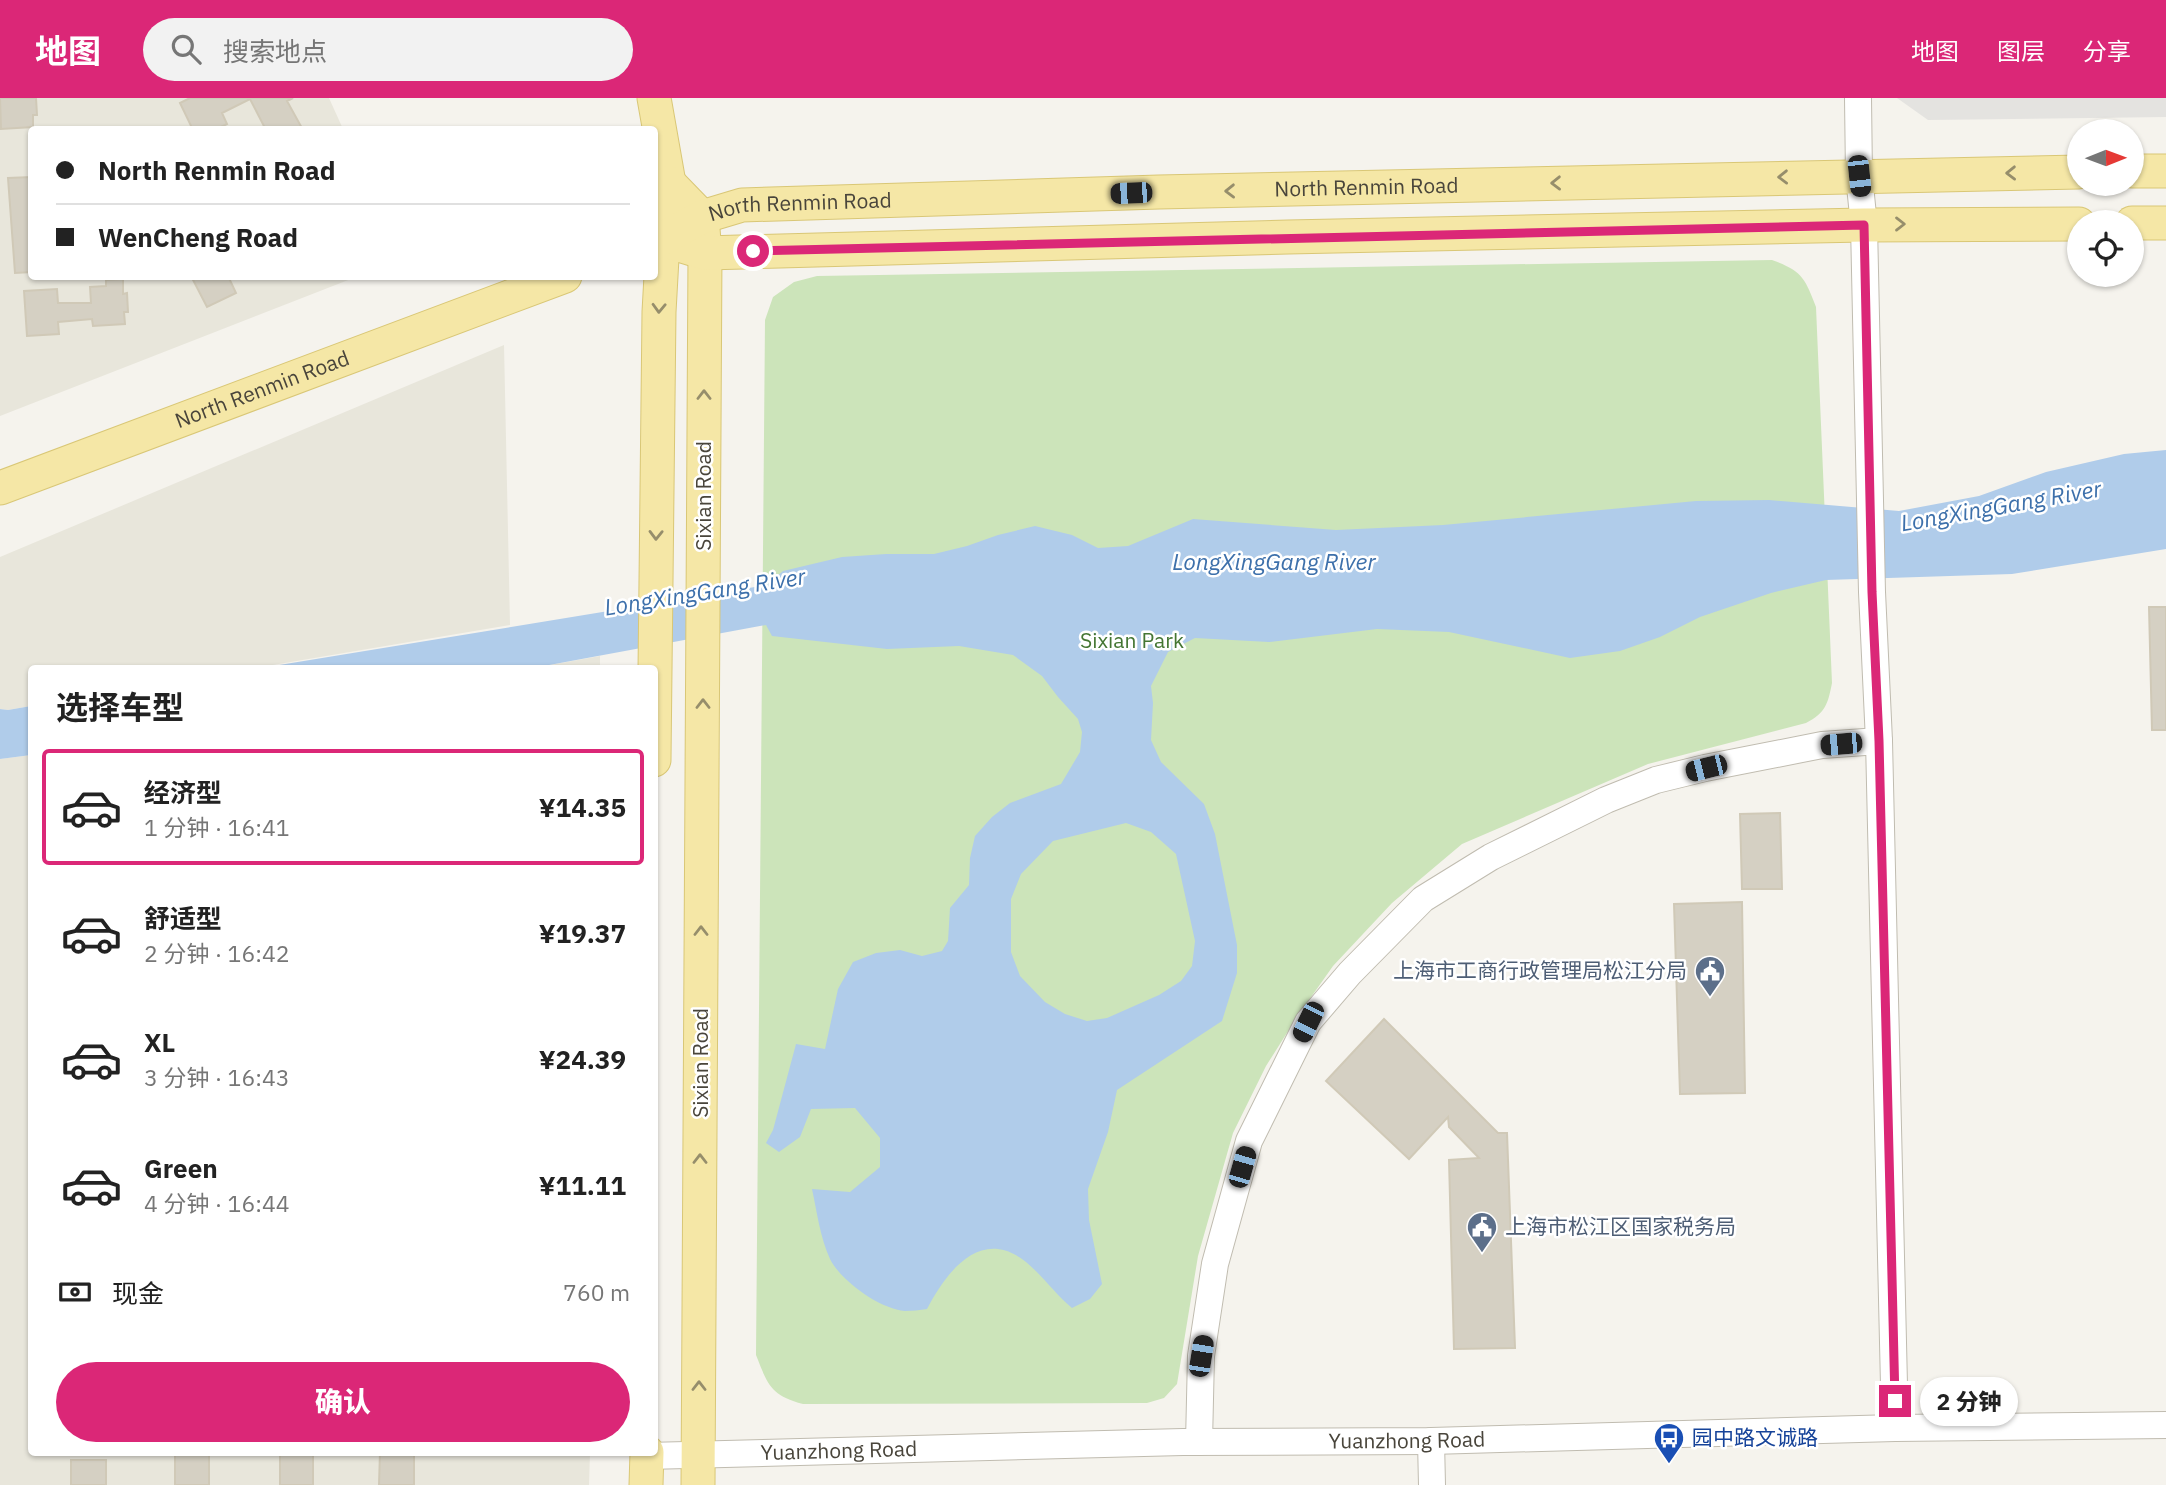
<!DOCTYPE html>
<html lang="zh">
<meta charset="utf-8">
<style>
body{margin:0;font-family:"IBM Plex Sans","Noto Sans SC",sans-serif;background:#f2f2f2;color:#222;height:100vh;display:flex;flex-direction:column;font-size:26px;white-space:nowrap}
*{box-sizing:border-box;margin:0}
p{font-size:23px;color:#767676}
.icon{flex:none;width:38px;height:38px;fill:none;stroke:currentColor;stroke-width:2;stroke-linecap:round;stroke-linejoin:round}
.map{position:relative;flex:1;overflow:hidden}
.details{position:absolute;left:28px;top:567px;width:630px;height:791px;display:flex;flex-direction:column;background:#fff;border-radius:7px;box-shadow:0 2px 5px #0004}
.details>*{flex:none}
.hud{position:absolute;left:28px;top:28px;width:630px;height:154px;border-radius:7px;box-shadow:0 2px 5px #0004;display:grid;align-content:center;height:154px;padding:0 28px;background:#fff}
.needle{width:46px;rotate:89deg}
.fabs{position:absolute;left:2067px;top:21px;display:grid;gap:14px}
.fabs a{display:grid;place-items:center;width:77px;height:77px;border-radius:50%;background:#fff;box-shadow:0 2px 5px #0004;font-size:35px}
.end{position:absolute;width:32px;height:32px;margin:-16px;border:9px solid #db2777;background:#fff;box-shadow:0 0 0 4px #fff}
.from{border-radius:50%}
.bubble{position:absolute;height:49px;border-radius:24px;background:#fff;box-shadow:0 2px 5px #0004;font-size:23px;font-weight:800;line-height:49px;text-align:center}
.car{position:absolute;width:21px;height:42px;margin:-21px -10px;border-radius:9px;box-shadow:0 0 5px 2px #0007;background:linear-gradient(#222 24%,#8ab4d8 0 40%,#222 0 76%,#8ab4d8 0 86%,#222 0)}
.hud b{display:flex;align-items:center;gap:24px;height:66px;font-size:26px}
.hud b+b{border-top:2px solid #e0e0e0}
.hud i{width:18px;height:18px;background:#222}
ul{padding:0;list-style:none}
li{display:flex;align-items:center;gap:21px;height:116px;margin:0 14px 10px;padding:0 14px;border:4px solid transparent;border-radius:7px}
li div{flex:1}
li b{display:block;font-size:26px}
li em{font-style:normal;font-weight:800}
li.selected{border-color:#db2777}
li>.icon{width:63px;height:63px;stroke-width:1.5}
h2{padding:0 28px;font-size:32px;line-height:84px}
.pay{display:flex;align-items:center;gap:18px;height:77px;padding:0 28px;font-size:26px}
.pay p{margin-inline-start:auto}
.action{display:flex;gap:14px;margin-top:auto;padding:14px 28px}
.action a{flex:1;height:80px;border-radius:42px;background:#db2777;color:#fff;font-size:28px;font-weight:800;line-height:80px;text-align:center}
header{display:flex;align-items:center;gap:42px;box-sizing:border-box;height:98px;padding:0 35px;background:#db2777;color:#fff}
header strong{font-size:33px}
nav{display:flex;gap:38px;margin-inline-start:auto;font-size:24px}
.search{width:490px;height:63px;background:#f2f2f2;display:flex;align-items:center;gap:18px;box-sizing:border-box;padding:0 24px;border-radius:38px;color:#767676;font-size:26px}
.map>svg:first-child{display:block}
.residential{fill:#e8e6db}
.green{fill:#cce4ba}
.parking{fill:#e4e3e0}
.water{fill:#b0ccea;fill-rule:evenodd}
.building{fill:#d5d0c3;stroke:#d0c9b7;stroke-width:2}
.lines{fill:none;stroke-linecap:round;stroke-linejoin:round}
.minor-casing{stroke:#c0bcb0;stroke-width:28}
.major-casing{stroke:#d9c776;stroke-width:35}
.minor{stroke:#fff;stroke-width:26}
.major{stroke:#f5e7a6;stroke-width:33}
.oneway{stroke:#968e6b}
.route{stroke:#db2777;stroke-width:9}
.labels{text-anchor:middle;stroke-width:5;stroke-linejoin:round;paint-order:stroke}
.street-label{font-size:21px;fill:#49453b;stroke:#fff}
.park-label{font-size:21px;fill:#447633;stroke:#fff}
.service-label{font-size:21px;fill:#4e5e75;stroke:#fff;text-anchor:end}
.transit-label{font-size:21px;fill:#164399;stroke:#fff;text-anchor:start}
.water-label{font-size:23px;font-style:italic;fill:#3d70ab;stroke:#fff}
</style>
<header>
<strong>地图</strong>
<div class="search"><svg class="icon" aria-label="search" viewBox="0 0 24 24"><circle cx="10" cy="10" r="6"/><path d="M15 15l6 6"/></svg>搜索地点</div>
<nav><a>地图</a><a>图层</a><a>分享</a></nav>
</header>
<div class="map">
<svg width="2166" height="1387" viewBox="0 0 2166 1387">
<rect width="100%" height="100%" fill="#f5f3ed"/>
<path class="residential" d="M0 0H329L343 31 32 32V178L356 179 0 318Z
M504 247 510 527 255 570H32L31 608 8 612 0 611V459Z
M600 558V570H533Z
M31 657 32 1354 590 1355 589 1387H0V661Z"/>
<path class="green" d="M1772 162C1802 173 1805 180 1816 209L1832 585C1828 605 1826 615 1806 625L1648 666 1462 746 1392 805 1333 868 1297 919 1266 968 1233 1035 1198 1158 1177 1286 1164 1300 1147 1305 803 1306C770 1297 768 1287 756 1257L765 222 773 199 794 184 817 178Z"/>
<path class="parking" d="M1897 0H2166V19L1928 22Z"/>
<path class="water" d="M2166 352V451L2012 476 1826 482 1771 495 1700 519 1660 539 1620 553 1570 560 1449 534 1377 531 1269 544 1195 540 1168 554 1151 588 1153 605 1151 642 1161 664 1204 706 1215 736 1237 847V875L1222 923 1117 992 1108 1034 1088 1091 1089 1122 1102 1186 1090 1201 1072 1210C1055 1196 1043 1178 1026 1164 981 1128 947 1173 927 1211 920 1212 912 1213 905 1213 880 1211 841 1183 830 1161 820 1139 817 1114 812 1091L850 1094 880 1069V1040L855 1010 811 1011 800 1039 779 1054 766 1045 773 1032 796 946 825 951 838 891 853 864 876 855 900 852 922 858 942 853 948 843 950 810 969 787 970 760 975 738 992 719 1010 705 1061 686 1080 654 1082 634 1078 621 1058 599 1042 578 1013 557 959 548 887 551 772 538 766 527 533 570H261L767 487 783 473 842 459 886 456H934L967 448 998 437 1035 428 1072 437 1098 450 1128 448 1193 421 1336 432 1443 427 1696 403 1769 402 1899 413 1979 398 2046 374 2124 356ZM1126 725 1151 734 1176 756 1195 843 1192 868 1181 883 1159 897 1107 920 1087 923 1065 916 1045 904 1020 878 1011 854V801L1021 776 1053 743Z
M31 608V657L0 661V611L8 612Z"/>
<path class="building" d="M0 0H36L37 17H33V29L1 31Z
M190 0H293L287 3 303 32H266L250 1 222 15 227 26 215 32H193L180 5Z
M32 79V174L15 175 8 80Z
M191 178H228L236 195 207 209Z
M123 181V196L127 195 128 214H124L125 226 93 228 92 221 58 224 59 236 27 238 24 193 57 191 58 205H91L90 189 106 188V182Z
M2149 509H2166V632H2152Z
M1780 715 1782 791H1742L1740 716Z
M1742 804 1745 995 1680 996 1674 806Z
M1384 921 1498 1035H1507L1515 1250 1454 1251 1449 1062 1479 1060 1449 1029 1448 1019 1409 1061 1326 983Z
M175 1354H209V1387H175Z
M280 1354H313V1387H280Z
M380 1354H414V1387H379Z
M71 1362H106V1387H71Z"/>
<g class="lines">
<g class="minor-casing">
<g id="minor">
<path d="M1858 0 1859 78 1864 127 1872 494 1879 643 1895 1330"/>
<path d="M1431 1343 1432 1387"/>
<path d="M1199 1344 1201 1258 1215 1166 1249 1043 1308 924 1350 875 1423 801 1491 759 1606 702 1656 682 1705 670 1822 647 1879 643"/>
<path id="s1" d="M647 1358 1183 1344 1431 1343 1895 1330 2166 1327"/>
</g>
</g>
<g class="major-casing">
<g id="major">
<path d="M654 0 669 85 663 142 659 214 654 662"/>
<path d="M2132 73H2166"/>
<path d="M669 85 702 119 705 155 698 1387"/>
<path d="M2132 125H2166"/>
<path d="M663 142 705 155 1288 139 1864 127 2079 126"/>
<path id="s2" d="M654 145 702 119 742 107 1159 94 2079 74"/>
<path id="s3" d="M0 390 565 178"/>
<path d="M646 1387 647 1354"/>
</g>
</g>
<use href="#minor" class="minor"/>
<use href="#major" class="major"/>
</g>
<defs><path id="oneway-chevron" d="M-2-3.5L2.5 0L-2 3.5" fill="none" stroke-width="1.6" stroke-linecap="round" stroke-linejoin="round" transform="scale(1.75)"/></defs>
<g class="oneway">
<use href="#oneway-chevron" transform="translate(2011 75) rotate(179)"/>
<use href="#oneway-chevron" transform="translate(1783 79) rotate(179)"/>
<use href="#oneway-chevron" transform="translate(1556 85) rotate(179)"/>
<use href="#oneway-chevron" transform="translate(1230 93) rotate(179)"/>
<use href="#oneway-chevron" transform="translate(1900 126)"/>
<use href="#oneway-chevron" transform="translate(659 210) rotate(92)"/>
<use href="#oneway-chevron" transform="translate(704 297) rotate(-90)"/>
<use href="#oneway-chevron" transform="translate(656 437) rotate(91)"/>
<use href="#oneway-chevron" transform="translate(703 606) rotate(-90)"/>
<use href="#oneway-chevron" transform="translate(701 833) rotate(-90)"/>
<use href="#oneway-chevron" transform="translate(700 1061) rotate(-90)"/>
<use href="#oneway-chevron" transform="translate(699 1288) rotate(-90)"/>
</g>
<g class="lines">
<path class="route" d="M753 153 1864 127 1872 494 1879 643 1895 1303"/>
</g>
<defs>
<g id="civic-pin" transform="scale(1.575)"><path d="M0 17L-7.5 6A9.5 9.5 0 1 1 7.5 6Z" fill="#5c6f8a" stroke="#fff"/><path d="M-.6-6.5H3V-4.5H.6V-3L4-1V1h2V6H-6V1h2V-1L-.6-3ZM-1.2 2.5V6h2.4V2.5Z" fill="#fff"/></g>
<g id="bus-pin" transform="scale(1.575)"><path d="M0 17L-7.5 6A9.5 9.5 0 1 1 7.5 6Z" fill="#1a4fb4" stroke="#fff"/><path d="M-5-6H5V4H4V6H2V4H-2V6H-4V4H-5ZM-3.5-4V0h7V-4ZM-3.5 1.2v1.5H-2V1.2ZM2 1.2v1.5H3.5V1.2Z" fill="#fff"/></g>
</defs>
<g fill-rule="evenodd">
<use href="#civic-pin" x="1710" y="873"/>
<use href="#civic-pin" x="1482" y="1129"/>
<use href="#bus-pin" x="1669" y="1340"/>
</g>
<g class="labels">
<g class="street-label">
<text dy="7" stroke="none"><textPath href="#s2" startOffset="721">North Renmin Road</textPath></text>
<text dy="7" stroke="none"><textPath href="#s2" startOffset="154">North Renmin Road</textPath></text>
<text dy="7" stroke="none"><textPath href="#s3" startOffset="280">North Renmin Road</textPath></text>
<text transform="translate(704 398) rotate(-90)" y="7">Sixian Road</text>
<text transform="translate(701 965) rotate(-90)" y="7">Sixian Road</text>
<text dy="7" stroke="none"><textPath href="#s1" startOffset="760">Yuanzhong Road</textPath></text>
<text dy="7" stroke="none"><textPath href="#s1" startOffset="192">Yuanzhong Road</textPath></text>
</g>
<g class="park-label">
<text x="1132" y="550">Sixian Park</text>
</g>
<g class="service-label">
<text x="1687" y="880">上海市工商行政管理局松江分局</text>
<text x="1505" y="1136" text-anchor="start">上海市松江区国家税务局</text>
</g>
<g class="transit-label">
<text x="1692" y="1347">园中路文诚路</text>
</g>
<g class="water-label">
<text transform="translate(2001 408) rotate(-10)" y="8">LongXingGang River</text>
<text x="1274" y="472">LongXingGang River</text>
<text transform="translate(705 494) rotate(-9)" y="8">LongXingGang River</text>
</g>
</g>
</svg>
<div class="fabs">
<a><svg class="needle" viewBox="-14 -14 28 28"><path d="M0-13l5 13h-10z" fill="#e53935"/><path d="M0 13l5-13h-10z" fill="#767676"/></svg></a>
<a><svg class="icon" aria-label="locate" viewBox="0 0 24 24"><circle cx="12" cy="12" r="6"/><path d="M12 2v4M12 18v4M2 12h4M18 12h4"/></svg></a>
</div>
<i class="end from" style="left:753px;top:153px"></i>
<i class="end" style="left:1895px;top:1303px"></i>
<div class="bubble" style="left:1920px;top:1279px;width:98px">2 分钟</div>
<i class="car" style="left:1859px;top:78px;rotate:174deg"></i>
<i class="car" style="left:1131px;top:95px;rotate:268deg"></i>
<i class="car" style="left:1841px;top:646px;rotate:265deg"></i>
<i class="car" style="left:1706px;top:670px;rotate:256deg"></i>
<i class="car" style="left:1308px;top:924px;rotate:206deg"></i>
<i class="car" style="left:1242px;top:1069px;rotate:16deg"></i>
<i class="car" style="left:1201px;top:1258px;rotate:9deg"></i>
<div class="hud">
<b><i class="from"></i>North Renmin Road</b>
<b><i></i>WenCheng Road</b>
</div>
<section class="details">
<h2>选择车型</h2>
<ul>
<li class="selected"><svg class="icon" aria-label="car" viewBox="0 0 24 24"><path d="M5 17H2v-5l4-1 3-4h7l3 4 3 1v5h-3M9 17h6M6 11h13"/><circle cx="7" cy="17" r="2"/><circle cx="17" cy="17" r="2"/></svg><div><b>经济型</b><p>1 分钟 · 16:41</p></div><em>¥14.35</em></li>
<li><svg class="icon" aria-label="car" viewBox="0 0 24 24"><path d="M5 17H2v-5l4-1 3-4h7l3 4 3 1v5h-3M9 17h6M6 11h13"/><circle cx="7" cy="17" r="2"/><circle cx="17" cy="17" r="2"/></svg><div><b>舒适型</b><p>2 分钟 · 16:42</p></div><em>¥19.37</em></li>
<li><svg class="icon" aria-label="car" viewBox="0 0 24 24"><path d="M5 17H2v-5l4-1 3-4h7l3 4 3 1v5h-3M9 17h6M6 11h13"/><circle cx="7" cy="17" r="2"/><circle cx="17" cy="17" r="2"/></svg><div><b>XL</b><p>3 分钟 · 16:43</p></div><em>¥24.39</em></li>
<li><svg class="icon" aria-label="car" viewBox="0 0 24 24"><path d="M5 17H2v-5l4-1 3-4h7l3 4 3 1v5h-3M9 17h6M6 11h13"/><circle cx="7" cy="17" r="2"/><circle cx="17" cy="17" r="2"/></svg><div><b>Green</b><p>4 分钟 · 16:44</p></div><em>¥11.11</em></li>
</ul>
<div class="pay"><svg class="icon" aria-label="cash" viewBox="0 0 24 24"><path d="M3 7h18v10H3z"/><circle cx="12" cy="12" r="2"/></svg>现金<p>760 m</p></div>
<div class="action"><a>确认</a></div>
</section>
</div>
